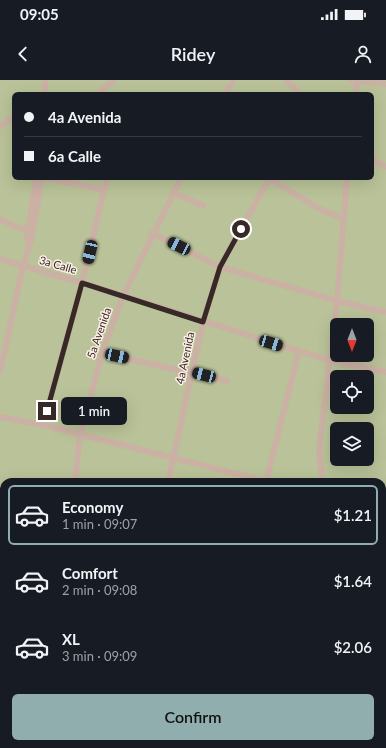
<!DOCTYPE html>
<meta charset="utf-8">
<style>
body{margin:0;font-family:Lato,sans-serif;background:#20242c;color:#f1f3f6;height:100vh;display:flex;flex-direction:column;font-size:15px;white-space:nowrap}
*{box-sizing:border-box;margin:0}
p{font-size:13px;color:#9ea1a6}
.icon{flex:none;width:22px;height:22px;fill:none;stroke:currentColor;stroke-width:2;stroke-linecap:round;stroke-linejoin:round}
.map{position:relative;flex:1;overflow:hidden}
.sheet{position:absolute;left:0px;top:398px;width:386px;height:270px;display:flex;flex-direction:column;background:#171b24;border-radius:12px 12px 0 0;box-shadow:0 4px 16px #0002}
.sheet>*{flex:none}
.banner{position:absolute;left:12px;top:12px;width:362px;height:88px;border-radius:6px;box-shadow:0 4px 16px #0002;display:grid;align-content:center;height:88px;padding:0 12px;background:#171b24}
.needle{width:26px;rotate:180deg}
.buttons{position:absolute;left:330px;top:238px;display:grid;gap:8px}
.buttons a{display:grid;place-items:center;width:44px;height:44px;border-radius:6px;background:#171b24;box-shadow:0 4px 16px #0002;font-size:20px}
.end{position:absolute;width:18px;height:18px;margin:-9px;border:5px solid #362926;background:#fff;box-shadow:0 0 0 2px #fff}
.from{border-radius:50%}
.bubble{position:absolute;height:28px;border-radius:6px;background:#171b24;box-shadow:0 4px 16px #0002;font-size:13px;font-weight:600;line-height:28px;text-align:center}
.car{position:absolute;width:12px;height:24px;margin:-12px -6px;border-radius:5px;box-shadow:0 0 3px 1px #0007;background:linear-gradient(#222 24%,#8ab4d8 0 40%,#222 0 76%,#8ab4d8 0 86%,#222 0)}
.banner b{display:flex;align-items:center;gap:14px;height:38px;font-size:15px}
.banner b+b{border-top:1px solid #363941}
.banner i{width:10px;height:10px;background:#f1f3f6}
ul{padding:7px 0 0;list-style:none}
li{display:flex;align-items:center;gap:12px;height:60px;margin:0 8px 6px;padding:0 4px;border:2px solid transparent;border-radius:6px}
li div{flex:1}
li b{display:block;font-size:15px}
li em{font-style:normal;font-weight:600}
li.active{border-color:#90aeae}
li>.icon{width:36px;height:36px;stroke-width:1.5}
.action{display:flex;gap:8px;margin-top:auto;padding:8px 12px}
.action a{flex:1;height:46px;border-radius:6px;background:#90aeae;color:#111;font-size:16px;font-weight:600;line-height:46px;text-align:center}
.status{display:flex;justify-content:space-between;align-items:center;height:28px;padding:0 20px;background:#171b24;direction:ltr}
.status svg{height:11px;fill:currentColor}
header{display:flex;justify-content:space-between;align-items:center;height:52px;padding:0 12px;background:#171b24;font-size:18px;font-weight:600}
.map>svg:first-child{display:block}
.green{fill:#b9c298;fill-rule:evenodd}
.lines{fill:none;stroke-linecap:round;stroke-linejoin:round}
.minor{stroke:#cbb1a4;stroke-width:6}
.route{stroke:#362926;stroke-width:5}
.labels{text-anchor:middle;stroke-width:3;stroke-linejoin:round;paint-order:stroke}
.street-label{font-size:11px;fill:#362926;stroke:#faeee5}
</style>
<div class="status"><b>09:05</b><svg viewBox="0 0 49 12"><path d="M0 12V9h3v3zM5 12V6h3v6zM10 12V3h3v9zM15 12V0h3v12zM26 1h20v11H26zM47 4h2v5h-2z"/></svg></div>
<header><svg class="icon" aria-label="back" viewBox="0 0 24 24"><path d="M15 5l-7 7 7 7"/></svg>Ridey<svg class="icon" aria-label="person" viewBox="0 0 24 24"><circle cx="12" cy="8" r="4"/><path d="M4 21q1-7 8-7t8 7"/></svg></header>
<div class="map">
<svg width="386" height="668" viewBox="0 0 386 668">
<rect width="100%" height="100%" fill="#f3e3d9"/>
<path class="green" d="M0 0H386V668H0ZM14 14H372V98H14ZM337 245H367V275H337ZM337 297H367V327H337ZM337 349H367V379H337ZM4 402H382V664H4Z"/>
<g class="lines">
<path class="minor" d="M45 0V14
M286 0 300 14
M350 0 386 4
M97 14 114 0
M225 14 233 0
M356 14 357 0
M0 46 14 37
M372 79 386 87
M47 98 104 110
M268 98 320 129 344 139
M174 113 203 126
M0 139 14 146 32 151
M152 153 220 187 337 221 386 232
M29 167 27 159 36 98
M0 179 82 203 328 280 386 292
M102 273 227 301
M0 292 23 186 31 161 42 98
M0 337 43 345 268 402
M43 345 82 203 107 98
M75 402 80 355 102 273 123 216 181 98
M168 402 203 242 220 187 269 99
M266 402 299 271
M322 402 319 369 337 221 347 98
M382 429H386
M0 430 4 431
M382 489 386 484
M382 528 386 530
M0 548 4 549
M382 557 386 538
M382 577 386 578
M382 646 386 647
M0 650H4
M145 664 207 668
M47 668V664
M115 668 116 664
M360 668 361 664"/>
</g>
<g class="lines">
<path class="route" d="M47 331 82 203 203 242 220 187 241 149"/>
</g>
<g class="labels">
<g class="street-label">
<text transform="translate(58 185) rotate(16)" y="4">3a Calle</text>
<text transform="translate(99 253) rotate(-71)" y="4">5a Avenida</text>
<text transform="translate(185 278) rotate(-78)" y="4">4a Avenida</text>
</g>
</g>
</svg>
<div class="buttons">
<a><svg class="needle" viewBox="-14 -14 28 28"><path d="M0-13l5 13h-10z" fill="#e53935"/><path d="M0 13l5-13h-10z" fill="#9ea1a6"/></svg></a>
<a><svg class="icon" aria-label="locate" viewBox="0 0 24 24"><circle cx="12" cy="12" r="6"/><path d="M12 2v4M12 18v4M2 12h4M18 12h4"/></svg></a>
<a><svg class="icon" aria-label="layers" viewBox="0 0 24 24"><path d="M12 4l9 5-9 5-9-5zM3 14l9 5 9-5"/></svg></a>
</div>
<i class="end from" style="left:241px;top:149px"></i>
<i class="end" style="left:47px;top:331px"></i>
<div class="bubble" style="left:61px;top:317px;width:66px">1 min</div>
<i class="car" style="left:179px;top:166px;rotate:297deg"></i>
<i class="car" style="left:90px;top:172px;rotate:193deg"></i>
<i class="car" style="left:271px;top:263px;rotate:107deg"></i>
<i class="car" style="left:117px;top:276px;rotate:102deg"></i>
<i class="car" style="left:204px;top:295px;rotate:285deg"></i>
<div class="banner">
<b><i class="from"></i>4a Avenida</b>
<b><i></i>6a Calle</b>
</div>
<section class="sheet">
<ul>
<li class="active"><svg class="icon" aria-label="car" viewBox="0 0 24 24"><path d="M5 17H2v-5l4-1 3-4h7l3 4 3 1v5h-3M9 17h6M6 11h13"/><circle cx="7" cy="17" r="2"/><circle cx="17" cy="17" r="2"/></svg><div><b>Economy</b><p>1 min · 09:07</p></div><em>$1.21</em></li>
<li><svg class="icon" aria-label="car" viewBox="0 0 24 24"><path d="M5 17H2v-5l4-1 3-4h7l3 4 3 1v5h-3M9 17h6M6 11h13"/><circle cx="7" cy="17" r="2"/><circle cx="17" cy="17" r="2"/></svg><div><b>Comfort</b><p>2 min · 09:08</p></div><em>$1.64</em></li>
<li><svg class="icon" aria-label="car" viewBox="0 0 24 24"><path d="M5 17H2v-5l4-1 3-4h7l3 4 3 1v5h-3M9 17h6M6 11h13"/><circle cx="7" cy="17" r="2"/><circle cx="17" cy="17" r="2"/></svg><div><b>XL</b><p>3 min · 09:09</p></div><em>$2.06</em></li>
</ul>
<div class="action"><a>Confirm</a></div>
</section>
</div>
